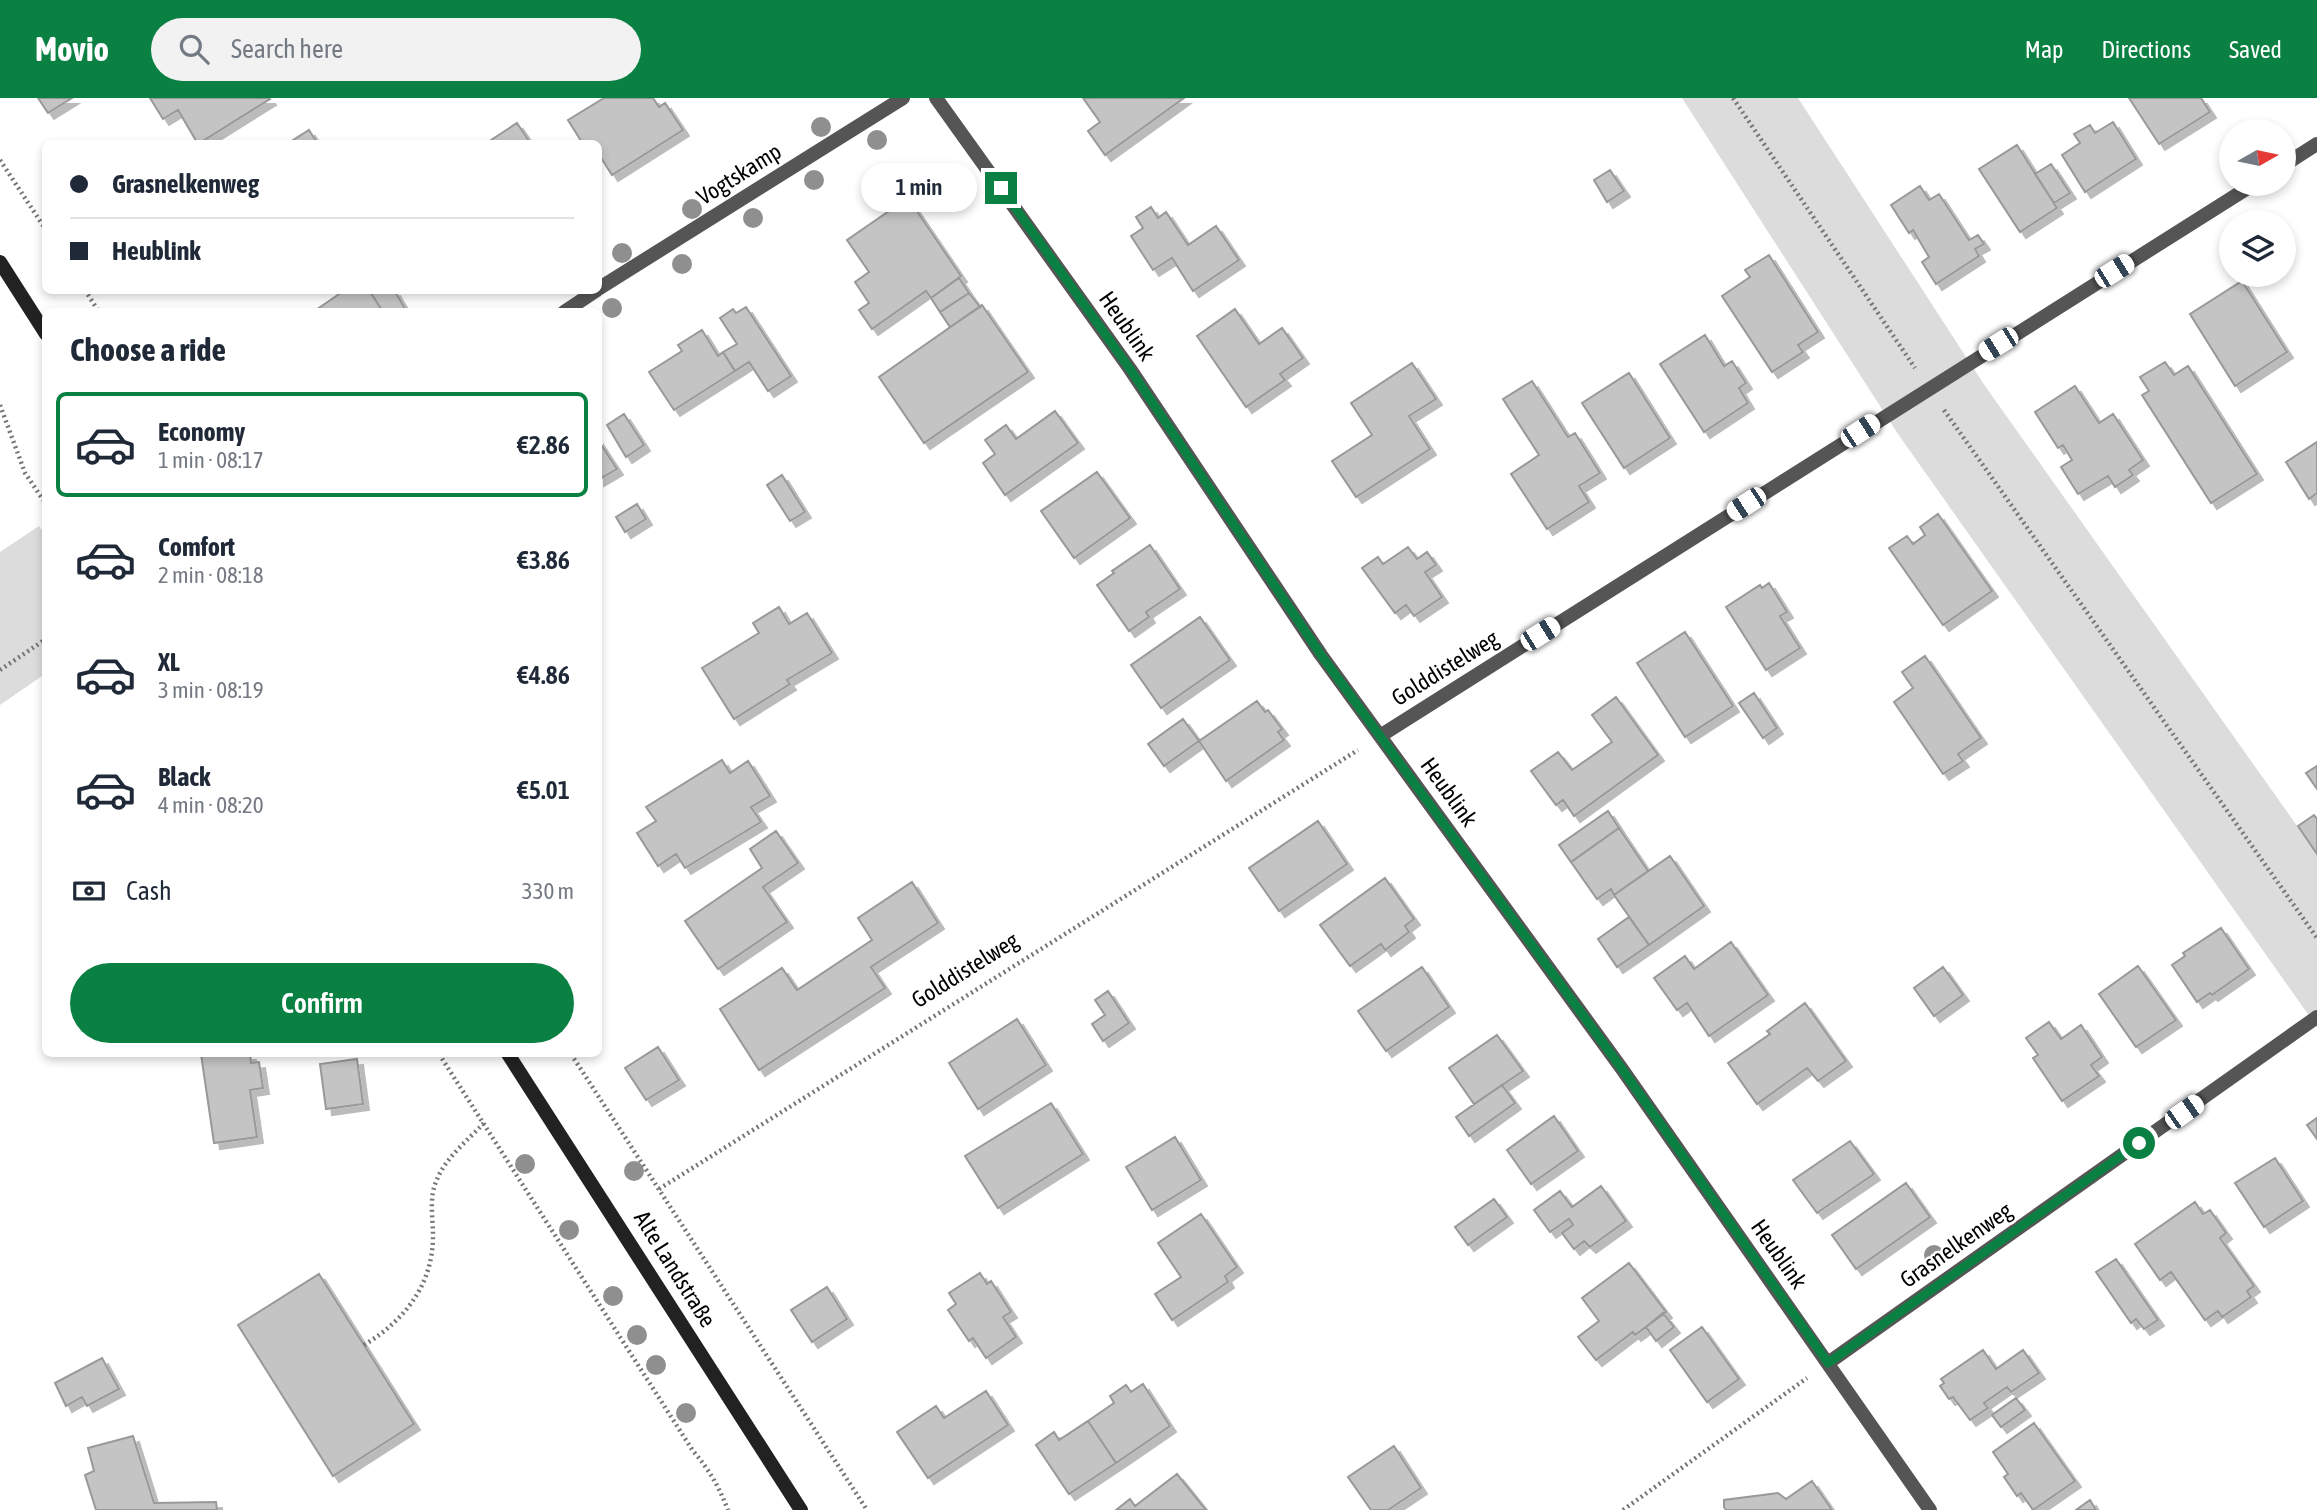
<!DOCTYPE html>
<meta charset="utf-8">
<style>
body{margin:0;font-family:"Asap Condensed",sans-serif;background:#f2f2f3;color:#1f2937;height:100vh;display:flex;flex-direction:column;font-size:26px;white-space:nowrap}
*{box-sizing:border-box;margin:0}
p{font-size:23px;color:#747a83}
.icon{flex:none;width:38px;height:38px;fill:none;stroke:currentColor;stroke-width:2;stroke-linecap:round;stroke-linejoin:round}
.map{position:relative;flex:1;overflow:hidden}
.panel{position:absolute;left:42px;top:210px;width:560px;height:749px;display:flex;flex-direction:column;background:#fff;border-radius:10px;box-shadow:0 4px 10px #0003}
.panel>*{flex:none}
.top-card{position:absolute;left:42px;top:42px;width:560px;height:154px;border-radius:10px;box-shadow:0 4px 10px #0003;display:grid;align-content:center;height:154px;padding:0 28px;background:#fff}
.needle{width:46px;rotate:81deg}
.fabs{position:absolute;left:2219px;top:21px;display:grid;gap:14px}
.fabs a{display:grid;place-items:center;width:77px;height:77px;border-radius:50%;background:#fff;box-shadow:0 4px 10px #0003;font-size:35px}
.end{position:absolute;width:32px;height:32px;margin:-16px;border:9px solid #0b8043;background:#fff;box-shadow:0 0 0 4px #fff}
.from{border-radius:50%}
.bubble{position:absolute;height:49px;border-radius:24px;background:#fff;box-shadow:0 4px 10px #0003;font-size:23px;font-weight:600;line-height:49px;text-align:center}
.car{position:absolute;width:21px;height:42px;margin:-21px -10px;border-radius:9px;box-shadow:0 0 5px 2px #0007;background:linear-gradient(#fff 24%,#345 0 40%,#fff 0 76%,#345 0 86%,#fff 0)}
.top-card b{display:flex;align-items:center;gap:24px;height:66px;font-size:26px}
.top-card b+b{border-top:2px solid #e0e1e3}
.top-card i{width:18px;height:18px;background:#1f2937}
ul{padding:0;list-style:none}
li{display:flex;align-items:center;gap:21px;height:105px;margin:0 14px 10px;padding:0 14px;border:4px solid transparent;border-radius:10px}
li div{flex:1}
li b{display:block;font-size:26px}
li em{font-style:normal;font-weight:600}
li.active{border-color:#0b8043}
li>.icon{width:63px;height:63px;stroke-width:1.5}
h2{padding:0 28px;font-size:32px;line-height:84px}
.pay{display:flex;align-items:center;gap:18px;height:77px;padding:0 28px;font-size:26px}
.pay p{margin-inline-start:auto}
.action{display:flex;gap:14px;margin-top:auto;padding:14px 28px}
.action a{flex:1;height:80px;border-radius:42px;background:#0b8043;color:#fff;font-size:28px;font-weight:600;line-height:80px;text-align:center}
header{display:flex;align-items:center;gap:42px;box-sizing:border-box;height:98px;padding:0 35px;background:#0b8043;color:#fff}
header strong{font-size:33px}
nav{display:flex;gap:38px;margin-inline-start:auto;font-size:24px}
.search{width:490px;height:63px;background:#f2f2f3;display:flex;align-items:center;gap:18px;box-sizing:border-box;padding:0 24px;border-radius:38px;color:#747a83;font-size:26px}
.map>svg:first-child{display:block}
.green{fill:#dcdcdc}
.building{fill:#c4c4c4;stroke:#999;stroke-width:2;filter:url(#shadow)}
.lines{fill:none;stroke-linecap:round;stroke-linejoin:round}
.path{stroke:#777;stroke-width:4.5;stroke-dasharray:2 3.5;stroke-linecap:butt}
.street{stroke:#555;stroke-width:14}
.secondary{stroke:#222;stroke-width:14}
.tree{fill:#8f8f8f}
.route{stroke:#0b8043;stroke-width:9}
.labels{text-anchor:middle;stroke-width:5;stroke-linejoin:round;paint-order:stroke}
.street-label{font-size:23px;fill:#000;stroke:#fff}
</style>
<header>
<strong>Movio</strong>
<div class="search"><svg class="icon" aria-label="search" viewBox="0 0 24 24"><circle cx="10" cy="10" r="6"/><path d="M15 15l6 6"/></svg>Search here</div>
<nav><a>Map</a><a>Directions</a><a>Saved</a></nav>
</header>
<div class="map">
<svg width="2317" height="1412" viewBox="0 0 2317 1412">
<defs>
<filter id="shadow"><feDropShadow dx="6" dy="6" stdDeviation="0" flood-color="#0004"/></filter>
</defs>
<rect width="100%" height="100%" fill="#fff"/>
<path class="green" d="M1682 0H1798L1983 285 2317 756V929L1898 336Z
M39 428 46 439 45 576 0 607V454Z"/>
<path class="building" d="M38 0H72L48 15Z
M150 0H269L270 1 198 46 178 12 163 21Z
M604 0H653L659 9 665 5 683 32 612 77 598 55V46H593L591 43 583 46 568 22Z
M1083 0H1184L1105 57 1088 33 1100 24Z
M2129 0H2201L2210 14 2159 46Z
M2113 24 2136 61 2085 94 2062 57 2080 45 2074 36 2090 27 2095 35Z
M517 25 531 46H485Z
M309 32 318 46H287Z
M2017 47 2057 110 2020 134 1979 71Z
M2051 66 2070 95 2054 105 2035 76Z
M1610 72 1624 93 1607 104 1594 82Z
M1920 88 1929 102 1939 96 1969 142 1978 137 1984 146 1975 151 1979 158 1936 186 1922 164 1929 159 1913 132 1909 135 1891 107Z
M908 100 961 178 931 200 926 193 872 231 859 212 869 205 855 184 869 174 847 142Z
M1151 109 1158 120 1166 114 1188 147 1216 128 1239 162 1193 193 1172 160 1153 172 1131 138 1143 130 1136 119Z
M1769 157 1818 234 1798 247 1803 254 1772 274 1722 198 1750 179 1745 172Z
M959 180 969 195 940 214 931 200Z
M2242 183 2287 254 2235 288 2190 216Z
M345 192H376L371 195 383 214H313Z
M376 192H394L407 214H383L371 195Z
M969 195 980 209 950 229 940 214Z
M982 207 1028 274 924 345 879 279Z
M746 209 791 278 768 293 749 264 735 273 723 254 737 246 720 220 733 211 736 215Z
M1235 211 1259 246 1282 230 1303 260 1280 276 1285 282 1246 309 1197 238Z
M702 232 718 258 723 254 735 273 674 312 649 274 682 253 678 247Z
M1705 237 1724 268 1732 263 1746 285 1739 290 1748 305 1704 334 1660 266Z
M2165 264 2174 277 2188 268 2257 376 2211 405 2142 297 2149 293 2140 279Z
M1412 265 1436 301 1409 318 1430 351 1356 399 1332 363 1372 337 1351 305Z
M1629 275 1670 340 1624 370 1582 305Z
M1532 283 1568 339 1575 335 1600 375 1579 388 1589 404 1547 431 1511 376 1539 357 1503 301Z
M2075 288 2099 325 2113 316 2143 362 2129 372 2133 377 2115 389 2108 378 2078 396 2061 369 2072 362 2063 347 2058 350 2035 314Z
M1055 313 1078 345 1005 397 983 365 995 356 985 342 1006 327 1016 341Z
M624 316 644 347 626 359 607 327Z
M598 342 617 371 598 382Z
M2317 344V395L2309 401 2286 364Z
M1097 374 1130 420 1074 460 1041 413Z
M782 377 805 414 790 423 767 387Z
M637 406 646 421 625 434 616 419Z
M1938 416 1992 493 1943 527 1889 450 1907 438 1913 446 1925 437 1920 429Z
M1150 447 1180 491 1146 514 1149 519 1129 533 1097 487 1114 475 1112 473Z
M1408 449 1417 461 1427 454 1436 467 1425 474 1442 499 1414 518 1406 507 1395 515 1362 470 1378 459 1383 466Z
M1769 485 1787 514 1780 518 1800 550 1766 572 1726 509 1760 487 1762 490Z
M779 509 789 526 807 515 832 555 787 582 790 586 734 621 702 570 759 535 753 525Z
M1200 519 1230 562 1161 610 1131 567Z
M1685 534 1733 608 1685 639 1637 565Z
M1925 558 1981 640 1958 656 1963 663 1943 676 1894 604 1913 590 1902 574Z
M1754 595 1777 630 1763 640 1739 605Z
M1616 599 1658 657 1574 718 1563 702 1556 707 1531 673 1558 654 1572 672 1612 644 1592 617Z
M1257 603 1265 614 1268 612 1282 631 1278 634 1284 642 1226 683 1199 643Z
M1183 621 1199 643 1164 668 1148 646Z
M722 662 730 675 748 663 770 698 751 709 761 724 685 770 676 756 658 768 637 735 656 723 646 709Z
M2317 668V691L2306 675Z
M1608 713 1619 730 1571 764 1559 747Z
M2314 717 2317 721V756L2298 728Z
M1318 723 1347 766 1279 813 1249 770Z
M1619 730 1648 773 1614 797 1611 791 1597 801 1571 764Z
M776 733 798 765 763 789 787 824 718 871 685 823 762 770 750 751Z
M1670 758 1704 808 1649 847 1614 797Z
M1385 780 1414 821 1405 828 1409 834 1385 852 1381 846 1350 868 1320 827Z
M912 784 938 825 871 869 885 890 759 972 720 911 782 870 797 892 872 842 858 820Z
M1629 819 1649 847 1617 869 1598 841Z
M2221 830 2249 871 2212 897 2210 895 2197 904 2172 867 2185 858 2183 855Z
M1731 844 1768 897 1709 938 1687 905 1677 912 1654 880 1685 858 1694 871Z
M2138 868 2176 922 2136 949 2099 896Z
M1422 869 1449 909 1386 953 1358 913Z
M1943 869 1963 897 1934 918 1914 890Z
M1108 893 1129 925 1103 943 1092 926 1105 917 1095 902Z
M1805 905 1846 963 1818 983 1807 970 1757 1006 1728 965 1770 936 1767 933Z
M1017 921 1046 967 978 1011 949 965Z
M2049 924 2061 941 2081 927 2102 959 2091 967 2099 978 2062 1003 2033 960 2038 957 2026 940Z
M1497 937 1523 973 1474 1006 1449 970Z
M658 949 679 982 646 1002 625 970Z
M201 956H250L251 965 259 964 263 990 250 992 257 1039 214 1045Z
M357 961 363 1006 326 1011 320 966Z
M1502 987 1515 1005 1469 1038 1456 1019Z
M1051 1005 1083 1056 998 1110 965 1058Z
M1554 1018 1578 1053 1531 1086 1507 1052Z
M2317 1020V1041L2307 1027Z
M1175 1039 1201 1082 1152 1112 1126 1069Z
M1850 1043 1874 1076 1817 1115 1793 1082Z
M2275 1060 2303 1103 2264 1129 2235 1085Z
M1906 1085 1930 1119 1856 1171 1832 1137Z
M1601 1088 1626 1123 1590 1149 1584 1143 1574 1151 1562 1135 1573 1127 1569 1121 1550 1134 1534 1112 1560 1093 1572 1109Z
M1494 1101 1507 1119 1468 1147 1455 1129Z
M2195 1104 2203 1116 2210 1112 2226 1135 2220 1140 2254 1188 2247 1193 2251 1199 2222 1219 2218 1213 2205 1222 2171 1174 2160 1182 2135 1146Z
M1201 1116 1237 1169 1225 1178 1228 1184 1172 1222 1155 1196 1181 1179 1158 1145Z
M2116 1161 2158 1222 2144 1231 2136 1221 2131 1225 2096 1174Z
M1629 1165 1666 1214 1635 1237 1633 1234 1596 1262 1578 1239 1599 1223 1582 1200Z
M980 1175 987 1186 991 1183 1011 1214 1003 1219 1016 1239 986 1260 973 1240 969 1243 948 1212 956 1206 949 1195Z
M319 1176 414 1326 333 1378 238 1227Z
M827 1189 847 1221 812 1244 791 1212Z
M1663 1215 1674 1229 1656 1243 1646 1229Z
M1702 1229 1739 1281 1707 1304 1670 1252Z
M1983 1252 1996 1271 2023 1252 2039 1275 2011 1294 2007 1289 1984 1305 1988 1310 1970 1322 1953 1299 1949 1301 1940 1288 1944 1285 1941 1281Z
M102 1260 119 1291 87 1308 82 1299 66 1308 55 1285Z
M1143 1286 1170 1328 1116 1365 1088 1323 1114 1305 1110 1298 1126 1287 1131 1294Z
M986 1293 1008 1327 928 1380 897 1334 936 1308 944 1320Z
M2016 1300 2025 1312 2001 1329 1992 1317Z
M1088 1323 1116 1365 1069 1396 1036 1347 1054 1334 1059 1342Z
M2034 1325 2075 1383 2033 1412 2021 1395 2017 1398 2004 1379 2008 1376 1993 1354Z
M133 1338 154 1405 216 1404 217 1412H96L85 1377 94 1373 88 1350Z
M1394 1348 1421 1390 1388 1412H1371L1348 1379Z
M1177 1376 1206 1412H1116L1130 1401 1135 1408Z
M1812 1383 1832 1412H1726L1724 1409V1402L1778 1395 1786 1401Z
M2090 1402 2096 1412H2076Z"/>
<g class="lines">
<path class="path" d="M1733 0 1915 270
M0 62 46 132
M85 192 99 214
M0 307 25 375 46 406
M1944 312 2317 840
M0 572 46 541
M439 956 693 1353C709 1371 719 1389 728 1412
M571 956 867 1412
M659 1091 1358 652
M364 1247C404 1223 433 1187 433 1138 433 1120 429 1100 436 1084 444 1061 468 1042 484 1025
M1623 1412 1807 1280"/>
<path class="street" d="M936 0 1130 271 1321 557 1622 971 1930 1412
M2284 67 2317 46
M598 191 903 0
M564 214 597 192
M1380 638 2254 86
M1828 1265 2317 919"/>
<path class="secondary" d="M0 164 46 236
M508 956 801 1412"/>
</g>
<g class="tree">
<circle cx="821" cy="29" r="10"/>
<circle cx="877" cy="42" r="10"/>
<circle cx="814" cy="82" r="10"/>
<circle cx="692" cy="111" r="10"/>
<circle cx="753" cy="120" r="10"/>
<circle cx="622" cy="155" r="10"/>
<circle cx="682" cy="166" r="10"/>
<circle cx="612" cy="210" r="10"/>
<circle cx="525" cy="1066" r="10"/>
<circle cx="634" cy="1073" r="10"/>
<circle cx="569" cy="1132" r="10"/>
<circle cx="1934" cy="1157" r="10"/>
<circle cx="613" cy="1198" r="10"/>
<circle cx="637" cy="1237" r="10"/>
<circle cx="656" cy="1267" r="10"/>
<circle cx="686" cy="1315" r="10"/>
</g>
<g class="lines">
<path class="route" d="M1001 90 1130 271 1321 557 1622 971 1828 1265 2139 1045"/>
</g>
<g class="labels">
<g class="street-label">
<text transform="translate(739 76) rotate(-32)" y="8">Vogtskamp</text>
<text transform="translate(1127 228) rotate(55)" y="8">Heublink</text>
<text transform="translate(1445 570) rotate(-32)" y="8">Golddistelweg</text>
<text transform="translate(1449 694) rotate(54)" y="8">Heublink</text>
<text transform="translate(965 872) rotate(-32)" y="8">Golddistelweg</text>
<text transform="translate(1956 1147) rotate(-35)" y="8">Grasnelkenweg</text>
<text transform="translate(1779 1156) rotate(55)" y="8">Heublink</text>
<text transform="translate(675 1171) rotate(58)" y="8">Alte Landstraße</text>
</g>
</g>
</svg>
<div class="fabs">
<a><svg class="needle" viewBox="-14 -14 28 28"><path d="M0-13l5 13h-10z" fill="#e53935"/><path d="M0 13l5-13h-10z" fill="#747a83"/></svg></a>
<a><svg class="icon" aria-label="layers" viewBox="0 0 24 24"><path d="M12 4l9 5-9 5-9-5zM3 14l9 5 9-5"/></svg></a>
</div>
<i class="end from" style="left:2139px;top:1045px"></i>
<i class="end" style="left:1001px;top:90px"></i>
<div class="bubble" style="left:861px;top:65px;width:116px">1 min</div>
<i class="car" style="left:2114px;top:173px;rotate:58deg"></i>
<i class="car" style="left:1998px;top:246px;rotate:238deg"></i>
<i class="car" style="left:1860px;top:333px;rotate:57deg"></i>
<i class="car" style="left:1746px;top:406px;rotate:237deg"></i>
<i class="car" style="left:1540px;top:536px;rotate:58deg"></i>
<i class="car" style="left:2184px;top:1014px;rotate:55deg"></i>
<div class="top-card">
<b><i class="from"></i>Grasnelkenweg</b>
<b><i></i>Heublink</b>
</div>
<section class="panel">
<h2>Choose a ride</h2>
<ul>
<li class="active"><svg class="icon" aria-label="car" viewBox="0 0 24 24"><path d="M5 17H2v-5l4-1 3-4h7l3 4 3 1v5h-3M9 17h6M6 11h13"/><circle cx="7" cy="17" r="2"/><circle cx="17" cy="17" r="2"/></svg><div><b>Economy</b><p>1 min · 08:17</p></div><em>€2.86</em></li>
<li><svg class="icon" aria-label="car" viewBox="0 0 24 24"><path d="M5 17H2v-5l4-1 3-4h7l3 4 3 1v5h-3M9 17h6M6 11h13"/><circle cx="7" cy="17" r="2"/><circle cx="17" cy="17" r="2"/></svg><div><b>Comfort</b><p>2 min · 08:18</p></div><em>€3.86</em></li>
<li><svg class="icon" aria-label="car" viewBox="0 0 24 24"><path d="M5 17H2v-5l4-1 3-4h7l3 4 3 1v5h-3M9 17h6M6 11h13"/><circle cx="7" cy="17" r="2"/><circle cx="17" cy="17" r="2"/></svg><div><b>XL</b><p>3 min · 08:19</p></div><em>€4.86</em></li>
<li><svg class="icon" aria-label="car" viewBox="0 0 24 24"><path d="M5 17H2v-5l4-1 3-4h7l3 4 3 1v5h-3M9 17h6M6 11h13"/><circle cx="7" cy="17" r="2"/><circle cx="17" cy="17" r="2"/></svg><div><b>Black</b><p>4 min · 08:20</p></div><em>€5.01</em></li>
</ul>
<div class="pay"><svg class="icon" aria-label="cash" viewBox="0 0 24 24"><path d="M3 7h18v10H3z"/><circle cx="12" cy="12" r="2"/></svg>Cash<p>330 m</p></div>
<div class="action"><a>Confirm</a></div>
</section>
</div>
